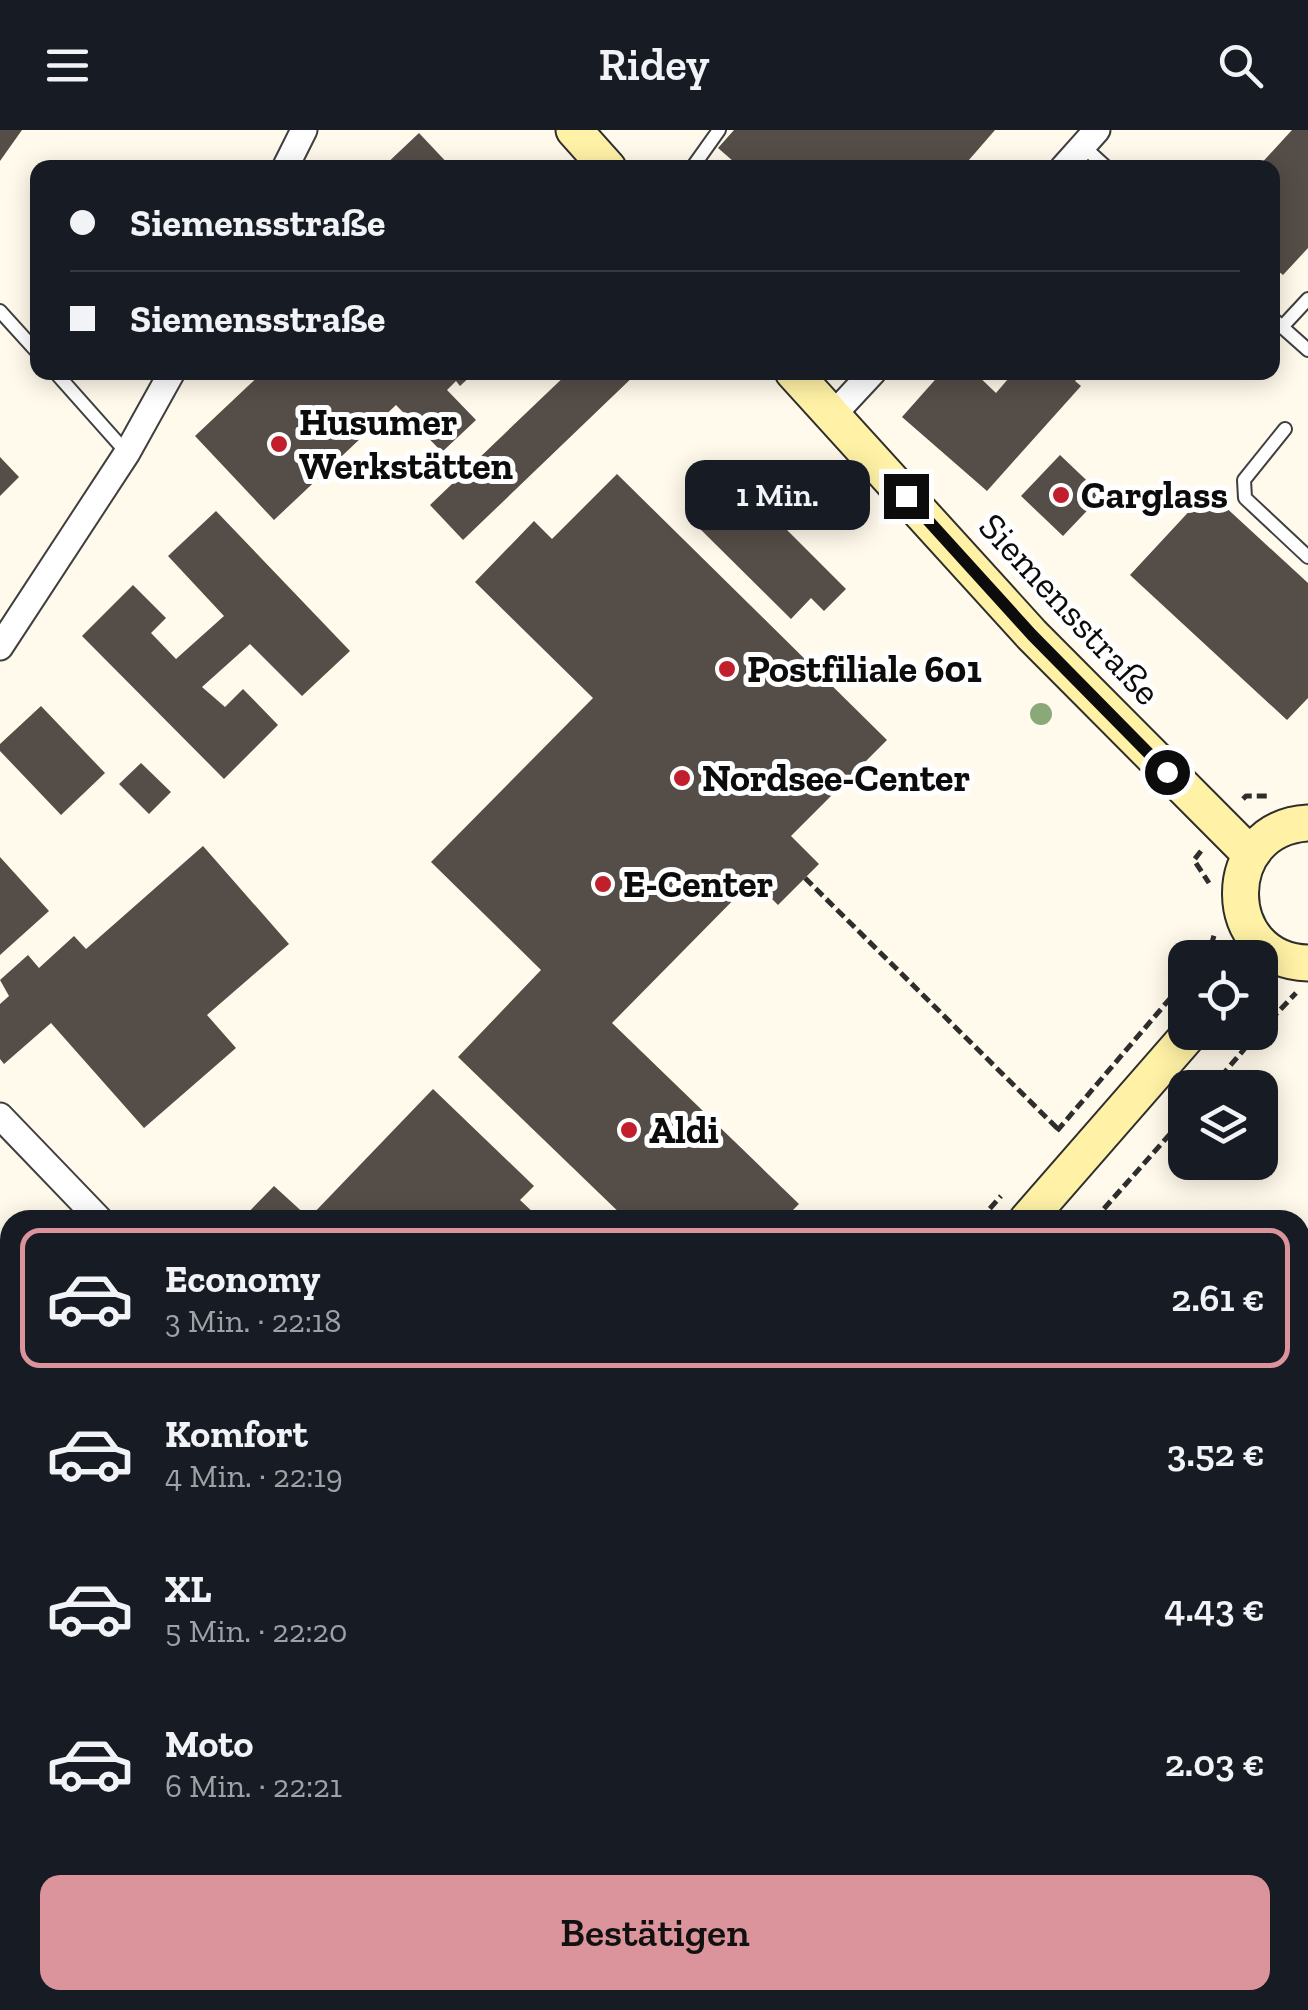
<!DOCTYPE html>
<html lang="de">
<meta charset="utf-8">
<style>
body{margin:0;font-family:"Zilla Slab",serif;background:#20242c;color:#f1f3f6;height:100vh;display:flex;flex-direction:column;font-size:38px;white-space:nowrap}
*{box-sizing:border-box;margin:0}
p{font-size:32px;color:#9ea1a6}
.icon{flex:none;width:55px;height:55px;fill:none;stroke:currentColor;stroke-width:2;stroke-linecap:round;stroke-linejoin:round}
.map{position:relative;flex:1;overflow:hidden}
.drawer{position:absolute;left:0px;top:1080px;width:1310px;height:800px;display:flex;flex-direction:column;background:#171b24;border-radius:30px 30px 0 0;box-shadow:0 5px 25px #0003}
.drawer>*{flex:none}
.banner{position:absolute;left:30px;top:30px;width:1250px;height:220px;border-radius:20px;box-shadow:0 5px 25px #0003;display:grid;align-content:center;height:220px;padding:0 40px;background:#171b24}
.controls{position:absolute;left:1168px;top:810px;display:grid;gap:20px}
.controls a{display:grid;place-items:center;width:110px;height:110px;border-radius:20px;background:#171b24;box-shadow:0 5px 25px #0003;font-size:50px}
.end{position:absolute;width:45px;height:45px;margin:-22px;border:12px solid #0c0c0c;background:#fff;box-shadow:0 0 0 5px #fff}
.from{border-radius:50%}
.bubble{position:absolute;height:70px;border-radius:20px;background:#171b24;box-shadow:0 5px 25px #0003;font-size:32px;font-weight:600;line-height:70px;text-align:center}
.banner b{display:flex;align-items:center;gap:35px;height:95px;font-size:38px}
.banner b+b{border-top:2px solid #363941}
.banner i{width:25px;height:25px;background:#f1f3f6}
ul{padding:18px 0 0;list-style:none}
li{display:flex;align-items:center;gap:30px;height:140px;margin:0 20px 15px;padding:0 20px;border:5px solid transparent;border-radius:20px}
li div{flex:1}
li b{display:block;font-size:38px}
li em{font-style:normal;font-weight:600}
li.on{border-color:#db949b}
li>.icon{width:90px;height:90px;stroke-width:1.5}
.cta{display:flex;gap:20px;margin-top:auto;padding:20px 40px}
.cta a{flex:1;height:115px;border-radius:20px;background:#db949b;color:#111;font-size:40px;font-weight:600;line-height:115px;text-align:center}
header{display:flex;justify-content:space-between;align-items:center;height:130px;padding:0 40px;background:#171b24;font-size:45px;font-weight:600}
.map>svg:first-child{display:block}
.building{fill:#554d48}
.lines{fill:none;stroke-linecap:round;stroke-linejoin:round}
.lane-casing{stroke:#3f3f3f;stroke-width:16}
.street-casing{stroke:#3f3f3f;stroke-width:29}
.secondary-casing{stroke:#2e2e2e;stroke-width:39}
.path{stroke:#2e2e2e;stroke-width:5;stroke-dasharray:10 5;stroke-linecap:butt}
.lane{stroke:#fff;stroke-width:12}
.street{stroke:#fff;stroke-width:25}
.secondary{stroke:#fff2a6;stroke-width:35}
.tree{fill:#8ba978}
.route{stroke:#0c0c0c;stroke-width:12}
.poi-dot{fill:#c11f2c;stroke:#fff;stroke-width:4}
.labels{text-anchor:middle;stroke-width:10;stroke-linejoin:round;paint-order:stroke}
.poi-label{font-size:38px;font-weight:bold;fill:#0c0c0c;stroke:#fff;text-anchor:start}
.street-label{font-size:38px;fill:#0c0c0c;stroke:#fff}
</style>
<header><svg class="icon" aria-label="menu" viewBox="0 0 24 24"><path d="M4 6h16M4 12h16M4 18h16"/></svg>Ridey<svg class="icon" aria-label="search" viewBox="0 0 24 24"><circle cx="10" cy="10" r="6"/><path d="M15 15l6 6"/></svg></header>
<div class="map">
<svg width="1308" height="1880" viewBox="0 0 1308 1880">
<rect width="100%" height="100%" fill="#fffaeb"/>
<path class="building" d="M0 0H22L0 31Z
M734 0H995L962 38H741L718 18Z
M1292 0H1308V118L1283 145 1272 136V38H1257Z
M419 3 452 38H382Z
M263 242H475L460 256 456 251 447 260 476 290 442 322 396 275 274 390 195 306Z
M569 242H638L463 410 430 375Z
M942 242H974L996 263 1014 242H1083L1075 251 1081 256 987 361 902 287Z
M1060 325 1102 365 1063 406 1021 366Z
M0 327 19 347 0 366Z
M617 344 887 610 791 706 819 734 778 775 753 750 612 893 799 1074 783 1090H627L458 927 541 840 431 732 593 568 475 452 534 391 552 409Z
M747 360 846 459 824 481 811 468 791 489 687 386 709 364 726 381Z
M1208 361 1308 453V568L1287 590 1130 445Z
M216 381 350 521 302 566 250 514 202 557 225 577 243 559 278 595 224 649 82 506 133 455 166 488 151 503 176 529 224 486 168 426Z
M41 576 105 643 61 685 0 621V614Z
M141 633 171 662 149 684 119 654Z
M203 716 289 814 207 885 236 918 144 998 51 893 4 934 0 929V874L9 866 0 850 28 825 39 838 74 806 86 819Z
M0 727 49 781 0 825Z
M433 959 534 1056 520 1070 538 1087 536 1090H241L274 1056 309 1088Z
M5 1166 10 1172V1225L0 1233V1170Z
M1300 1443 1308 1453V1555L1300 1545Z
M0 1803 10 1816V1870H25L13 1880H0Z
M100 1870H134L137 1880H102Z
M214 1870H259L250 1880H226Z
M587 1870H684L675 1880H578Z
M760 1870H870L862 1880H752Z"/>
<g class="lines">
<g class="lane-casing">
<path id="lane" d="M1083 16 1107 38
M692 38 719 0
M0 181 38 223
M1272 188 1308 220
M1282 197 1308 169
M55 242 127 323
M1285 299 1244 350 1245 368 1308 427
M0 1761 10 1774
M1177 1870 1194 1880
M1207 1870 1217 1880
M29 1880 41 1870
M706 1880 714 1870
M970 1880 982 1870"/>
</g>
<g class="street-casing">
<path id="street" d="M285 38 304 0
M1063 38 1097 0
M832 286 873 242
M0 517 127 323 172 242
M0 986 100 1090
M419 1870 430 1880"/>
</g>
<g class="secondary-casing">
<path id="secondary" d="M574 0 608 38
M793 242 1032 505 1251 725
M1308 693C1217 698 1219 831 1308 833
M1027 1090 1191 902
M325 1880 334 1870"/>
</g>
<path class="path" d="M1243 669 1246 666H1270
M1201 721 1194 730 1209 753
M805 748 1058 999
M1214 828 1209 823 1215 802
M1260 869 1276 883
M1260 901 1296 863
M1211 958 1259 902
M1057 1001 1185 851
M980 1090 1001 1066
M1094 1090 1185 987
M282 1880 290 1870"/>
<use href="#lane" class="lane"/>
<use href="#street" class="street"/>
<use href="#secondary" class="secondary"/>
</g>
<circle class="tree" cx="1041" cy="584" r="11"/>
<g class="lines">
<path class="route" d="M906 366 1032 505 1167 642"/>
</g>
<g class="poi-dot">
<circle cx="279" cy="314" r="10"/>
<circle cx="1061" cy="365" r="10"/>
<circle cx="727" cy="539" r="10"/>
<circle cx="682" cy="648" r="10"/>
<circle cx="603" cy="754" r="10"/>
<circle cx="629" cy="1000" r="10"/>
</g>
<g class="labels">
<g class="poi-label">
<text x="299" y="305">Husumer<tspan x="299" dy="44">Werkstätten</tspan></text>
<text x="1081" y="378">Carglass</text>
<text x="747" y="552">Postfiliale 601</text>
<text x="702" y="661">Nordsee-Center</text>
<text x="623" y="767">E-Center</text>
<text x="649" y="1013">Aldi</text>
</g>
<g class="street-label">
<text transform="translate(1070 479) rotate(47)" y="13">Siemensstraße</text>
</g>
</g>
</svg>
<div class="controls">
<a><svg class="icon" aria-label="locate" viewBox="0 0 24 24"><circle cx="12" cy="12" r="6"/><path d="M12 2v4M12 18v4M2 12h4M18 12h4"/></svg></a>
<a><svg class="icon" aria-label="layers" viewBox="0 0 24 24"><path d="M12 4l9 5-9 5-9-5zM3 14l9 5 9-5"/></svg></a>
</div>
<i class="end from" style="left:1167px;top:642px"></i>
<i class="end" style="left:906px;top:366px"></i>
<div class="bubble" style="left:685px;top:330px;width:185px">1 Min.</div>
<div class="banner">
<b><i class="from"></i>Siemensstraße</b>
<b><i></i>Siemensstraße</b>
</div>
<section class="drawer">
<ul>
<li class="on"><svg class="icon" aria-label="car" viewBox="0 0 24 24"><path d="M5 17H2v-5l4-1 3-4h7l3 4 3 1v5h-3M9 17h6M6 11h13"/><circle cx="7" cy="17" r="2"/><circle cx="17" cy="17" r="2"/></svg><div><b>Economy</b><p>3 Min. · 22:18</p></div><em>2.61 €</em></li>
<li><svg class="icon" aria-label="car" viewBox="0 0 24 24"><path d="M5 17H2v-5l4-1 3-4h7l3 4 3 1v5h-3M9 17h6M6 11h13"/><circle cx="7" cy="17" r="2"/><circle cx="17" cy="17" r="2"/></svg><div><b>Komfort</b><p>4 Min. · 22:19</p></div><em>3.52 €</em></li>
<li><svg class="icon" aria-label="car" viewBox="0 0 24 24"><path d="M5 17H2v-5l4-1 3-4h7l3 4 3 1v5h-3M9 17h6M6 11h13"/><circle cx="7" cy="17" r="2"/><circle cx="17" cy="17" r="2"/></svg><div><b>XL</b><p>5 Min. · 22:20</p></div><em>4.43 €</em></li>
<li><svg class="icon" aria-label="car" viewBox="0 0 24 24"><path d="M5 17H2v-5l4-1 3-4h7l3 4 3 1v5h-3M9 17h6M6 11h13"/><circle cx="7" cy="17" r="2"/><circle cx="17" cy="17" r="2"/></svg><div><b>Moto</b><p>6 Min. · 22:21</p></div><em>2.03 €</em></li>
</ul>
<div class="cta"><a>Bestätigen</a></div>
</section>
</div>
